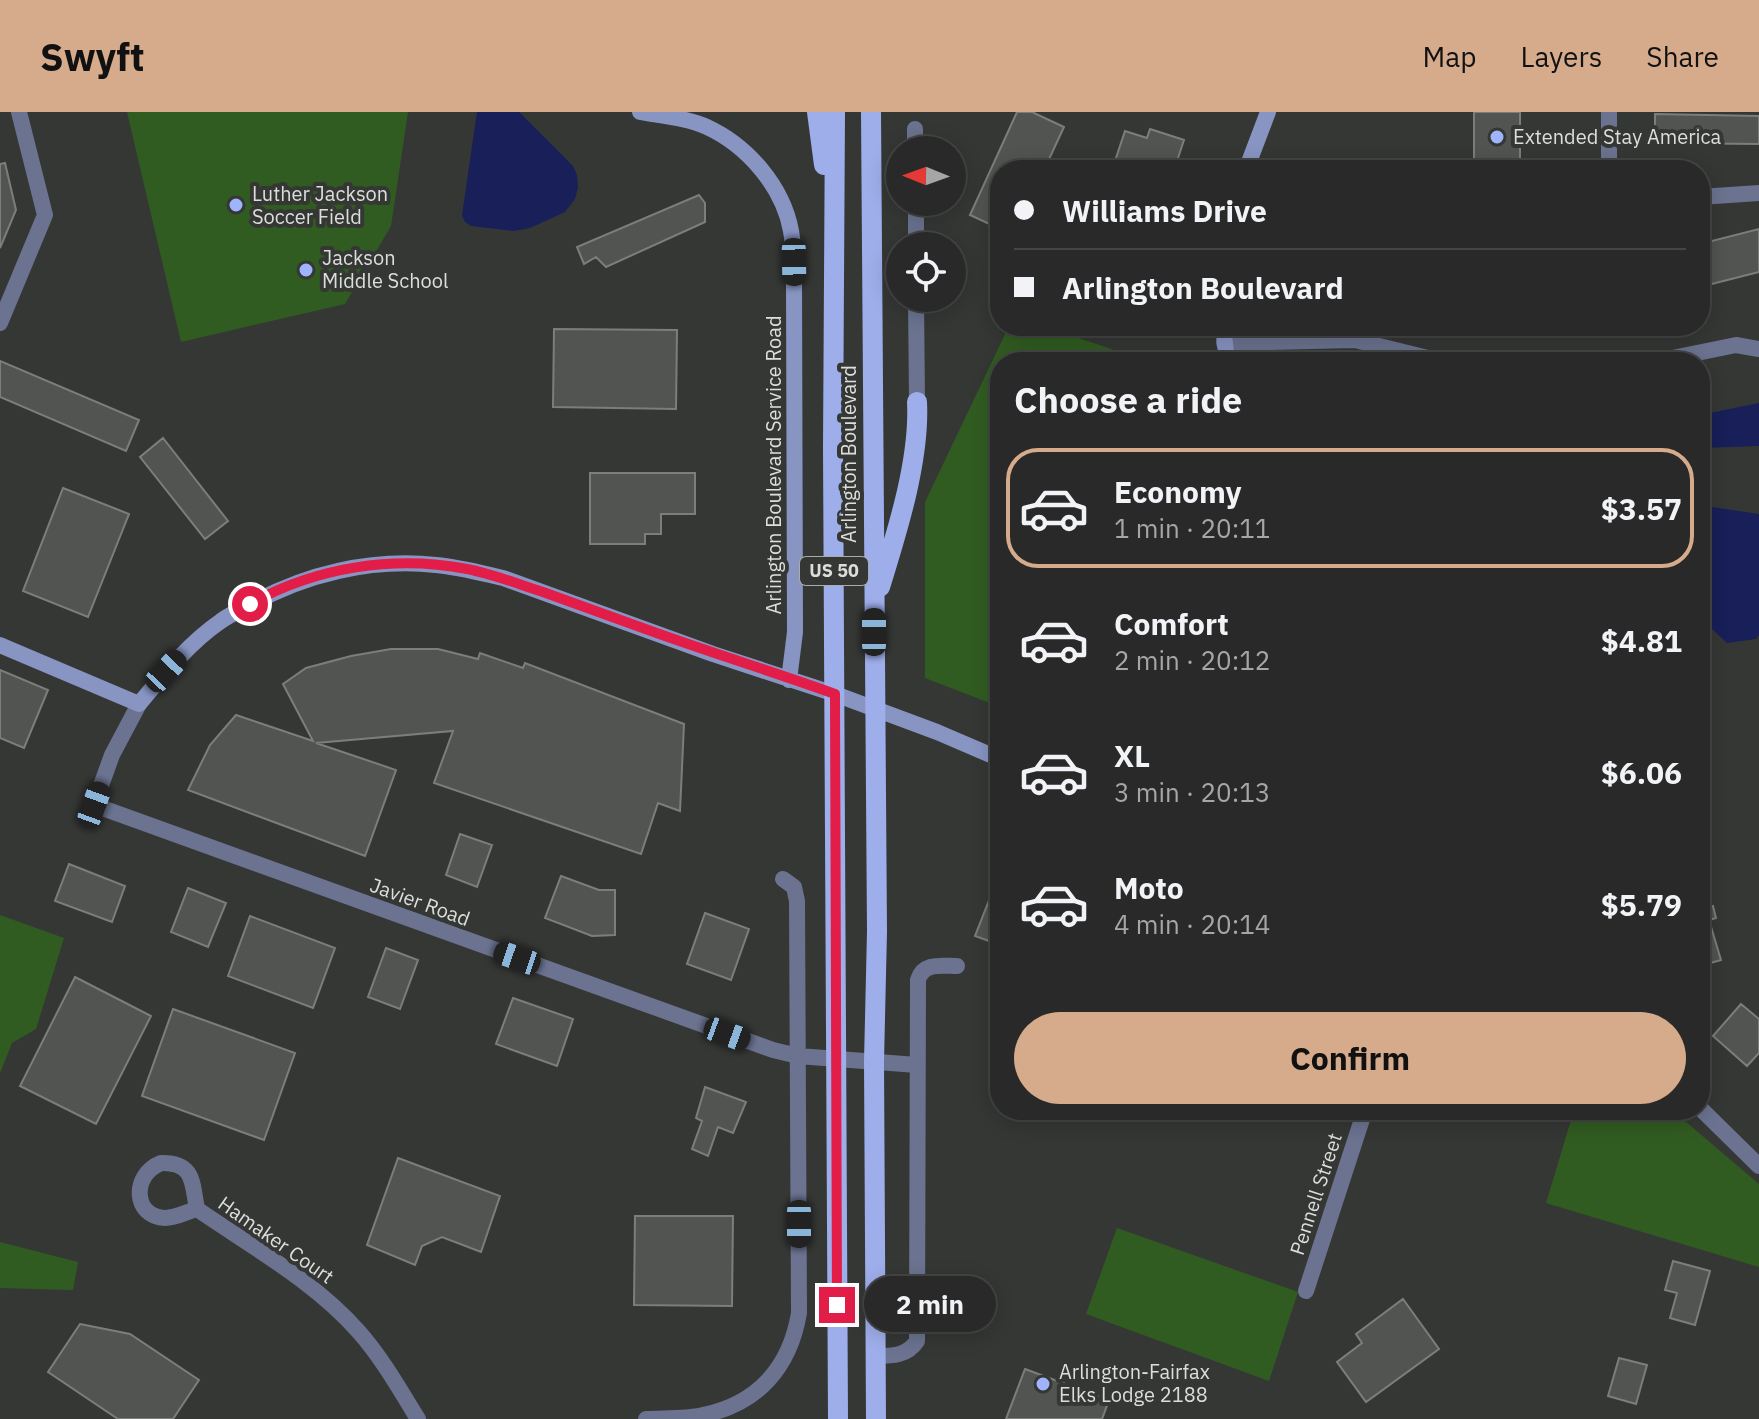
<!DOCTYPE html>
<meta charset="utf-8">
<style>
body{margin:0;font-family:"IBM Plex Sans",sans-serif;background:#343534;color:#f1f3f6;height:100vh;display:flex;flex-direction:column;font-size:30px;white-space:nowrap}
*{box-sizing:border-box;margin:0}
p{font-size:26px;color:#a5a6a8}
.icon{flex:none;width:44px;height:44px;fill:none;stroke:currentColor;stroke-width:2;stroke-linecap:round;stroke-linejoin:round}
.map{position:relative;flex:1;overflow:hidden}
.sheet{position:absolute;left:990px;top:240px;width:720px;height:768px;display:flex;flex-direction:column;background:#282928;border-radius:32px;box-shadow:0 4px 20px #0003,0 0 0 2px #444545}
.sheet>*{flex:none}
.guide{position:absolute;left:990px;top:48px;width:720px;height:176px;border-radius:32px;box-shadow:0 4px 20px #0003,0 0 0 2px #444545;display:grid;align-content:center;height:176px;padding:0 24px;background:#282928}
.needle{width:52px;rotate:271deg}
.fabs{position:absolute;left:886px;top:24px;display:grid;gap:16px}
.fabs a{display:grid;place-items:center;width:80px;height:80px;border-radius:50%;background:#282928;box-shadow:0 4px 20px #0003,0 0 0 2px #444545;font-size:40px}
.end{position:absolute;width:36px;height:36px;margin:-18px;border:10px solid #e11d48;background:#fff;box-shadow:0 0 0 4px #fff}
.from{border-radius:50%}
.bubble{position:absolute;height:56px;border-radius:28px;background:#282928;box-shadow:0 4px 20px #0003,0 0 0 2px #444545;font-size:26px;font-weight:700;line-height:56px;text-align:center}
.car{position:absolute;width:24px;height:48px;margin:-24px -12px;border-radius:10px;box-shadow:0 0 6px 2px #0007;background:linear-gradient(#222 24%,#8ab4d8 0 40%,#222 0 76%,#8ab4d8 0 86%,#222 0)}
.guide b{display:flex;align-items:center;gap:28px;height:76px;font-size:30px}
.guide b+b{border-top:2px solid #444545}
.guide i{width:20px;height:20px;background:#f1f3f6}
ul{padding:0;list-style:none}
li{display:flex;align-items:center;gap:24px;height:120px;margin:0 16px 12px;padding:0 8px;border:4px solid transparent;border-radius:32px}
li div{flex:1}
li b{display:block;font-size:30px}
li em{font-style:normal;font-weight:700}
li.selected{border-color:#d6ab8b}
li>.icon{width:72px;height:72px;stroke-width:1.5}
h2{padding:0 24px;font-size:36px;line-height:96px}
.button{display:flex;gap:16px;margin-top:auto;padding:16px 24px}
.button a{flex:1;height:92px;border-radius:48px;background:#d6ab8b;color:#111;font-size:32px;font-weight:700;line-height:92px;text-align:center}
header{display:flex;align-items:center;gap:48px;box-sizing:border-box;height:112px;padding:0 40px;background:#d6ab8b;color:#111}
header strong{font-size:38px}
nav{display:flex;gap:44px;margin-inline-start:auto;font-size:28px}
.map>svg:first-child{display:block}
.green{fill:#315c21}
.water{fill:#181f59}
.building{fill:#525451;stroke:#7c7e7b;stroke-width:2}
.lines{fill:none;stroke-linecap:round;stroke-linejoin:round}
.street{stroke:#6b7390;stroke-width:16}
.secondary{stroke:#8895c3;stroke-width:16}
.primary{stroke:#9eaeea;stroke-width:20}
.route{stroke:#e11d48;stroke-width:10}
.poi-dot{fill:#a0b3fd;stroke:#353735;stroke-width:3}
.labels{text-anchor:middle;stroke-width:8;stroke-linejoin:round;paint-order:stroke}
.shield{fill:#353735;stroke:#aaacaa;stroke-width:2}
.shield-label{font-size:18px;font-weight:bold;fill:#dcdedc}
.poi-label{font-size:20px;fill:#dcdedc;stroke:#353735;text-anchor:start}
.street-label{font-size:20px;fill:#dcdedc;stroke:#353735}
</style>
<header>
<strong>Swyft</strong>
<nav><a>Map</a><a>Layers</a><a>Share</a></nav>
</header>
<div class="map">
<svg width="1759" height="1307" viewBox="0 0 1759 1307">
<rect width="100%" height="100%" fill="#353735"/>
<path class="green" d="M127 0H408L391 114 345 192 181 230Z
M1009 214H1043L1150 250H1000V595L925 566V390Z
M0 803 64 826 36 917 12 931 0 961Z
M1574 998H1672L1759 1072V1155L1546 1091Z
M1117 1116 1298 1180 1269 1269 1086 1202Z
M0 1130 78 1150 73 1178 0 1176Z"/>
<path class="water" d="M477 0H519L573 54 577 63 578 75 575 87 565 100 530 116 514 119 471 114 465 110 462 103Z
M1759 291V334L1704 336 1700 343V303Z
M1700 378 1703 386 1712 395 1759 402V523L1756 527 1727 531 1712 517 1700 509Z"/>
<path class="building" d="M1017 0H1032L1064 15 1044 58H1000V117L970 103Z
M1474 0H1520V50L1474 51Z
M1655 2 1759 4V32L1655 31Z
M1150 17 1184 28 1174 58H1112L1125 19 1147 26Z
M5 51 16 98 0 136V52Z
M699 83 705 91V110L606 155 596 145 584 152 577 135Z
M1759 117V160L1700 175V132Z
M554 217 677 218 676 297 553 295Z
M0 249 139 308 126 339 0 285Z
M163 326 228 409 205 427 140 345Z
M590 361H695V402H661V422H645V432H590Z
M63 376 129 402 88 505 23 479Z
M391 537H438L478 547 480 541 523 556 525 551 684 612 680 699 658 691 641 742 434 671 453 619 316 631 396 658 365 744 188 678 210 633 236 603 313 629 283 572 306 556 351 544Z
M0 558 48 578 24 636 0 626Z
M460 722 492 733 477 775 446 763Z
M69 752 125 774 112 810 55 789Z
M999 763H1000V833L975 824Z
M561 764 599 778H615V823L592 824 545 806Z
M188 776 226 791 208 835 171 820Z
M1703 787 1706 796 1713 794 1716 806 1709 808 1721 848 1700 854V788Z
M705 801 749 817 731 868 687 852Z
M250 804 335 836 313 896 228 864Z
M386 836 418 848 400 897 368 885Z
M75 865 151 904 96 1012 20 974Z
M513 886 573 907 557 954 496 932Z
M1741 892 1759 907V941L1747 954 1713 924Z
M173 897 295 941 264 1028 142 984Z
M705 975 746 990 733 1021 718 1015 708 1044 692 1037 702 1009 696 1006Z
M398 1046 500 1084 481 1140 442 1125 422 1134 415 1153 367 1133Z
M635 1104H733L732 1194 634 1193Z
M1673 1149 1710 1159 1695 1213 1670 1206 1677 1181 1665 1178Z
M1403 1187 1439 1237 1366 1290 1337 1250 1362 1231 1356 1222Z
M80 1212 130 1222 199 1268 173 1307H118L48 1260Z
M1619 1246 1647 1253 1636 1292 1608 1284Z
M1025 1257 1109 1288 1102 1307H1006Z"/>
<g class="lines">
<path class="street" d="M915 17V38
M1609 58V0
M1700 85 1759 81
M916 90V134
M916 186 917 290
M0 211 45 103 19 0
M1224 231 1355 228 1444 250
M1653 250 1736 233 1759 237
M139 592 112 643 94 693 773 938 798 944 917 953
M1700 996 1759 1054
M161 1051C195 1050 192 1072 197 1097 186 1100 176 1106 165 1106 133 1105 131 1063 161 1051Z
M197 1097C252 1135 314 1169 359 1220 382 1246 400 1278 418 1307
M1306 1179 1365 998
M876 1244C892 1244 907 1244 917 1229L918 868C923 850 942 854 957 854
M646 1307C665 1306 685 1307 703 1303 758 1292 790 1255 799 1201L797 789 794 775 783 767"/>
<path class="secondary" d="M640 0C662 4 687 6 707 15 748 34 783 75 791 119 794 136 794 153 794 169L795 520 789 568
M1246 58 1268 0
M1223 214 1227 250
M0 533 139 592C164 562 189 531 221 509 229 503 239 499 248 494 304 462 371 446 436 453 459 455 481 461 503 466L713 542 835 582 937 620 1000 647"/>
<path class="primary" d="M817 0 824 53
M835 0 833 335 838 1307
M871 0 877 819 874 950 876 1307
M880 475C897 420 920 348 917 290"/>
</g>
<g class="lines">
<path class="route" d="M250 492C316 455 394 443 467 457 493 462 518 472 543 480 579 493 615 506 651 519 712 541 774 560 835 582L837 1193"/>
</g>
<g class="poi-dot">
<circle cx="1497" cy="25" r="8"/>
<circle cx="236" cy="93" r="8"/>
<circle cx="306" cy="158" r="8"/>
<circle cx="1043" cy="1272" r="8"/>
</g>
<g class="labels">
<rect class="shield" x="800" y="445" width="68" height="28" rx="6"/>
<g class="shield-label">
<text x="834" y="465">US 50</text>
</g>
<g class="poi-label">
<text x="1513" y="32">Extended Stay America</text>
<text x="252" y="89">Luther Jackson<tspan x="252" dy="23">Soccer Field</tspan></text>
<text x="322" y="153">Jackson<tspan x="322" dy="23">Middle School</tspan></text>
<text x="1059" y="1267">Arlington-Fairfax<tspan x="1059" dy="23">Elks Lodge 2188</tspan></text>
</g>
<g class="street-label">
<text transform="translate(849 342) rotate(-90)" y="7">Arlington Boulevard</text>
<text transform="translate(774 353) rotate(-90)" y="7">Arlington Boulevard Service Road</text>
<text transform="translate(420 790) rotate(20)" y="7">Javier Road</text>
<text transform="translate(1316 1082) rotate(-72)" y="7">Pennell Street</text>
<text transform="translate(276 1128) rotate(35)" y="7">Hamaker Court</text>
</g>
</g>
</svg>
<div class="fabs">
<a><svg class="needle" viewBox="-14 -14 28 28"><path d="M0-13l5 13h-10z" fill="#e53935"/><path d="M0 13l5-13h-10z" fill="#a5a6a8"/></svg></a>
<a><svg class="icon" aria-label="locate" viewBox="0 0 24 24"><circle cx="12" cy="12" r="6"/><path d="M12 2v4M12 18v4M2 12h4M18 12h4"/></svg></a>
</div>
<i class="end from" style="left:250px;top:492px"></i>
<i class="end" style="left:837px;top:1193px"></i>
<div class="bubble" style="left:864px;top:1164px;width:132px">2 min</div>
<i class="car" style="left:794px;top:150px;rotate:179deg"></i>
<i class="car" style="left:874px;top:520px;rotate:0deg"></i>
<i class="car" style="left:166px;top:559px;rotate:43deg"></i>
<i class="car" style="left:94px;top:693px;rotate:20deg"></i>
<i class="car" style="left:517px;top:846px;rotate:289deg"></i>
<i class="car" style="left:727px;top:922px;rotate:110deg"></i>
<i class="car" style="left:799px;top:1112px;rotate:180deg"></i>
<div class="guide">
<b><i class="from"></i>Williams Drive</b>
<b><i></i>Arlington Boulevard</b>
</div>
<section class="sheet">
<h2>Choose a ride</h2>
<ul>
<li class="selected"><svg class="icon" aria-label="car" viewBox="0 0 24 24"><path d="M5 17H2v-5l4-1 3-4h7l3 4 3 1v5h-3M9 17h6M6 11h13"/><circle cx="7" cy="17" r="2"/><circle cx="17" cy="17" r="2"/></svg><div><b>Economy</b><p>1 min · 20:11</p></div><em>$3.57</em></li>
<li><svg class="icon" aria-label="car" viewBox="0 0 24 24"><path d="M5 17H2v-5l4-1 3-4h7l3 4 3 1v5h-3M9 17h6M6 11h13"/><circle cx="7" cy="17" r="2"/><circle cx="17" cy="17" r="2"/></svg><div><b>Comfort</b><p>2 min · 20:12</p></div><em>$4.81</em></li>
<li><svg class="icon" aria-label="car" viewBox="0 0 24 24"><path d="M5 17H2v-5l4-1 3-4h7l3 4 3 1v5h-3M9 17h6M6 11h13"/><circle cx="7" cy="17" r="2"/><circle cx="17" cy="17" r="2"/></svg><div><b>XL</b><p>3 min · 20:13</p></div><em>$6.06</em></li>
<li><svg class="icon" aria-label="car" viewBox="0 0 24 24"><path d="M5 17H2v-5l4-1 3-4h7l3 4 3 1v5h-3M9 17h6M6 11h13"/><circle cx="7" cy="17" r="2"/><circle cx="17" cy="17" r="2"/></svg><div><b>Moto</b><p>4 min · 20:14</p></div><em>$5.79</em></li>
</ul>
<div class="button"><a>Confirm</a></div>
</section>
</div>
